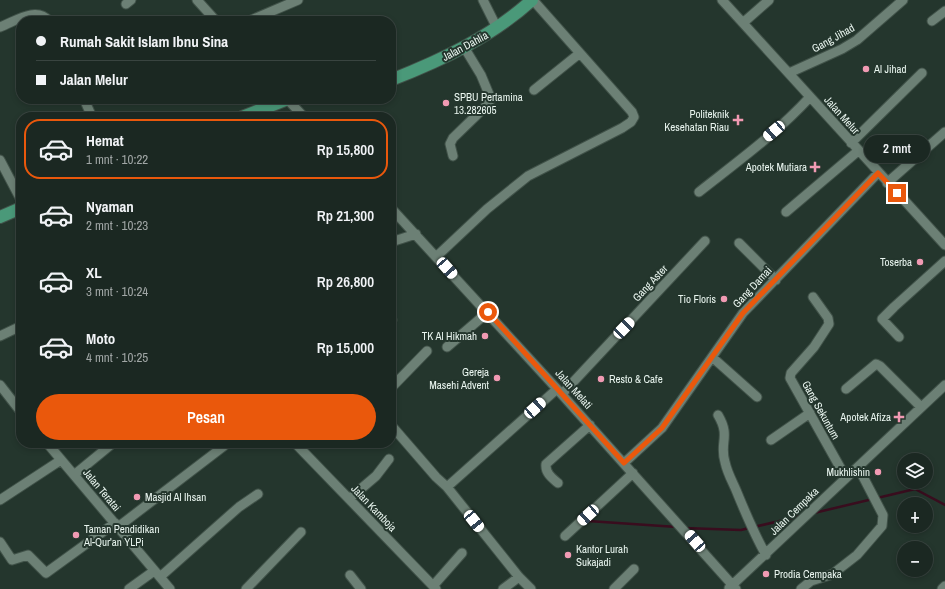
<!DOCTYPE html>
<html lang="id">
<meta charset="utf-8">
<style>
body{margin:0;font-family:"Archivo Narrow",sans-serif;background:#28342f;color:#f1f3f6;height:100vh;display:flex;flex-direction:column;font-size:15px;white-space:nowrap}
*{box-sizing:border-box;margin:0}
p{font-size:13px;color:#a0a6a5}
.icon{flex:none;width:22px;height:22px;fill:none;stroke:currentColor;stroke-width:2;stroke-linecap:round;stroke-linejoin:round}
.map{position:relative;flex:1;overflow:hidden}
.sheet{position:absolute;left:16px;top:112px;width:380px;height:336px;display:flex;flex-direction:column;background:#1b2822;border-radius:16px;box-shadow:0 2px 6px #0003,0 0 0 1px #394440}
.sheet>*{flex:none}
.banner{position:absolute;left:16px;top:16px;width:380px;height:88px;border-radius:16px;box-shadow:0 2px 6px #0003,0 0 0 1px #394440;display:grid;align-content:center;height:88px;padding:0 20px;background:#1b2822}
.controls{position:absolute;left:897px;top:453px;display:grid;gap:8px}
.controls a{display:grid;place-items:center;width:36px;height:36px;border-radius:50%;background:#1b2822;box-shadow:0 2px 6px #0003,0 0 0 1px #394440;font-size:20px}
.end{position:absolute;width:18px;height:18px;margin:-9px;border:5px solid #ea580c;background:#fff;box-shadow:0 0 0 2px #fff}
.from{border-radius:50%}
.bubble{position:absolute;height:28px;border-radius:14px;background:#1b2822;box-shadow:0 2px 6px #0003,0 0 0 1px #394440;font-size:13px;font-weight:600;line-height:28px;text-align:center}
.car{position:absolute;width:12px;height:24px;margin:-12px -6px;border-radius:5px;box-shadow:0 0 3px 1px #0007;background:linear-gradient(#fff 24%,#345 0 40%,#fff 0 76%,#345 0 86%,#fff 0)}
.banner b{display:flex;align-items:center;gap:14px;height:38px;font-size:15px}
.banner b+b{border-top:1px solid #394440}
.banner i{width:10px;height:10px;background:#f1f3f6}
ul{padding:7px 0 0;list-style:none}
li{display:flex;align-items:center;gap:12px;height:60px;margin:0 8px 6px;padding:0 12px;border:2px solid transparent;border-radius:16px}
li div{flex:1}
li b{display:block;font-size:15px}
li em{font-style:normal;font-weight:600}
li.active{border-color:#ea580c}
li>.icon{width:36px;height:36px;stroke-width:1.5}
.cta{display:flex;gap:8px;margin-top:auto;padding:8px 20px}
.cta a{flex:1;height:46px;border-radius:24px;background:#ea580c;color:#fff;font-size:16px;font-weight:600;line-height:46px;text-align:center}
.map>svg:first-child{display:block}
.lines{fill:none;stroke-linecap:round;stroke-linejoin:round}
.stream{stroke:#390d1e;stroke-width:2.5}
.minor-casing{stroke:#415249;stroke-width:11}
.major-casing{stroke:#415249;stroke-width:14}
.minor{stroke:#6c8075;stroke-width:9}
.major{stroke:#4a9979;stroke-width:12}
.route{stroke:#ea580c;stroke-width:5}
.poi-dot{fill:#f19ab3;stroke:#24362d;stroke-width:1.5}
.labels{text-anchor:middle;stroke-width:4;stroke-linejoin:round;paint-order:stroke}
.street-label{font-size:11px;fill:#e9f5ef;stroke:#24362d}
.poi-label{font-size:11px;fill:#e9f5ef;stroke:#24362d;text-anchor:end}
</style>
<div class="map">
<svg width="945" height="589" viewBox="0 0 945 589">
<rect width="100%" height="100%" fill="#24362d"/>
<g class="lines">
<path class="stream" d="M814 513 915 489 945 505
M588 521 677 527
M684 528 741 530 801 516"/>
<g class="minor-casing">
<path id="minor" d="M197 0 216 21
M483 0 497 28
M722 0 945 245
M126 4 131 0
M249 21 298 0
M932 21 945 11
M744 22 769 0
M0 27C16 21 36 6 49 21
M789 73 842 49 857 40 903 0
M534 90 580 53
M84 99 92 117
M287 99 304 117
M851 143 922 73
M453 156 450 144 453 138 485 107 491 99 481 75 464 47
M0 160 21 200
M887 183 945 132
M699 192C737 162 777 133 810 97
M391 208 557 389 736 589
M786 212 858 151
M391 242 416 234
M739 243 776 280
M437 256 487 209 528 176 622 128 631 122 634 117 632 112 533 0
M813 297 828 318 829 324 814 347 791 373 790 378 846 478
M391 321 392 320
M0 336 21 326
M899 337 882 319 894 307 945 261
M447 347 488 312
M712 357 757 397
M0 385 21 412
M391 388 427 351
M846 389 876 364 880 366 921 407
M562 394 705 241
M718 415C731 437 719 442 725 462 727 472 732 481 736 490 745 512 754 534 766 555
M391 425 436 477 447 487 519 577 531 589
M771 440 810 413
M47 443 170 589
M295 443 436 589
M624 463 662 428 743 313 878 173
M74 475 113 443
M558 483C552 478 545 473 546 464L590 425
M447 487 557 389
M349 499 376 476 389 459
M0 500 61 460
M118 527 224 446
M565 536 633 473
M0 542 12 560 28 555 46 573 115 523
M350 575 361 589
M160 577 239 507 258 494
M433 586 462 553
M729 588 945 385
M129 589 154 571
M246 589 301 532
M503 589 519 577
M614 589 634 569
M801 589 811 581 833 574 839 569 857 555 882 526 883 515 858 467
M942 589 945 586"/>
</g>
<g class="major-casing">
<path id="major" d="M391 80C442 60 491 37 532 0
M242 117 288 99
M0 217 21 208"/>
</g>
<use href="#minor" class="minor"/>
<use href="#major" class="major"/>
</g>
<g class="lines">
<path class="route" d="M488 312 624 463 662 428 743 313 878 173 897 193"/>
</g>
<g class="poi-dot">
<circle cx="866" cy="69" r="4"/>
<circle cx="446" cy="103" r="4"/>
<path d="M736 114h4v4h4v4h-4v4h-4v-4h-4v-4h4z"/>
<path d="M813 161h4v4h4v4h-4v4h-4v-4h-4v-4h4z"/>
<circle cx="920" cy="262" r="4"/>
<circle cx="724" cy="299" r="4"/>
<circle cx="485" cy="336" r="4"/>
<circle cx="497" cy="378" r="4"/>
<circle cx="601" cy="379" r="4"/>
<path d="M897 411h4v4h4v4h-4v4h-4v-4h-4v-4h4z"/>
<circle cx="878" cy="472" r="4"/>
<circle cx="137" cy="497" r="4"/>
<circle cx="76" cy="535" r="4"/>
<circle cx="568" cy="555" r="4"/>
<circle cx="766" cy="574" r="4"/>
</g>
<g class="labels">
<g class="street-label">
<text transform="translate(833 38) rotate(-29)" y="4">Gang Jihad</text>
<text transform="translate(465 46) rotate(-28)" y="4">Jalan Dahlia</text>
<text transform="translate(842 115) rotate(48)" y="4">Jalan Melur</text>
<text transform="translate(650 283) rotate(-47)" y="4">Gang Aster</text>
<text transform="translate(752 287) rotate(-47)" y="4">Gang Damai</text>
<text transform="translate(574 389) rotate(48)" y="4">Jalan Melati</text>
<text transform="translate(821 410) rotate(61)" y="4">Gang Sekuntum</text>
<text transform="translate(102 490) rotate(50)" y="4">Jalan Teratai</text>
<text transform="translate(374 508) rotate(46)" y="4">Jalan Kamboja</text>
<text transform="translate(794 511) rotate(-44)" y="4">Jalan Cempaka</text>
</g>
<g class="poi-label">
<text x="874" y="73" text-anchor="start">Al Jihad</text>
<text x="454" y="101" text-anchor="start">SPBU Pertamina<tspan x="454" dy="13">13.282605</tspan></text>
<text x="729" y="118">Politeknik<tspan x="729" dy="13">Kesehatan Riau</tspan></text>
<text x="807" y="171">Apotek Mutiara</text>
<text x="912" y="266">Toserba</text>
<text x="716" y="303">Tio Floris</text>
<text x="477" y="340">TK Al Hikmah</text>
<text x="489" y="376">Gereja<tspan x="489" dy="13">Masehi Advent</tspan></text>
<text x="609" y="383" text-anchor="start">Resto &amp; Cafe</text>
<text x="891" y="421">Apotek Afiza</text>
<text x="870" y="476">Mukhlishin</text>
<text x="145" y="501" text-anchor="start">Masjid Al Ihsan</text>
<text x="84" y="533" text-anchor="start">Taman Pendidikan<tspan x="84" dy="13">Al-Qur'an YLPi</tspan></text>
<text x="576" y="553" text-anchor="start">Kantor Lurah<tspan x="576" dy="13">Sukajadi</tspan></text>
<text x="774" y="578" text-anchor="start">Prodia Cempaka</text>
</g>
</g>
</svg>
<div class="controls">
<a><svg class="icon" aria-label="layers" viewBox="0 0 24 24"><path d="M12 4l9 5-9 5-9-5zM3 14l9 5 9-5"/></svg></a>
<a>+</a>
<a>−</a>
</div>
<i class="end from" style="left:488px;top:312px"></i>
<i class="end" style="left:897px;top:193px"></i>
<div class="bubble" style="left:864px;top:135px;width:66px">2 mnt</div>
<i class="car" style="left:774px;top:131px;rotate:229deg"></i>
<i class="car" style="left:447px;top:268px;rotate:138deg"></i>
<i class="car" style="left:624px;top:328px;rotate:44deg"></i>
<i class="car" style="left:535px;top:408px;rotate:48deg"></i>
<i class="car" style="left:588px;top:515px;rotate:228deg"></i>
<i class="car" style="left:474px;top:521px;rotate:141deg"></i>
<i class="car" style="left:695px;top:541px;rotate:319deg"></i>
<div class="banner">
<b><i class="from"></i>Rumah Sakit Islam Ibnu Sina</b>
<b><i></i>Jalan Melur</b>
</div>
<section class="sheet">
<ul>
<li class="active"><svg class="icon" aria-label="car" viewBox="0 0 24 24"><path d="M5 17H2v-5l4-1 3-4h7l3 4 3 1v5h-3M9 17h6M6 11h13"/><circle cx="7" cy="17" r="2"/><circle cx="17" cy="17" r="2"/></svg><div><b>Hemat</b><p>1 mnt · 10:22</p></div><em>Rp 15,800</em></li>
<li><svg class="icon" aria-label="car" viewBox="0 0 24 24"><path d="M5 17H2v-5l4-1 3-4h7l3 4 3 1v5h-3M9 17h6M6 11h13"/><circle cx="7" cy="17" r="2"/><circle cx="17" cy="17" r="2"/></svg><div><b>Nyaman</b><p>2 mnt · 10:23</p></div><em>Rp 21,300</em></li>
<li><svg class="icon" aria-label="car" viewBox="0 0 24 24"><path d="M5 17H2v-5l4-1 3-4h7l3 4 3 1v5h-3M9 17h6M6 11h13"/><circle cx="7" cy="17" r="2"/><circle cx="17" cy="17" r="2"/></svg><div><b>XL</b><p>3 mnt · 10:24</p></div><em>Rp 26,800</em></li>
<li><svg class="icon" aria-label="car" viewBox="0 0 24 24"><path d="M5 17H2v-5l4-1 3-4h7l3 4 3 1v5h-3M9 17h6M6 11h13"/><circle cx="7" cy="17" r="2"/><circle cx="17" cy="17" r="2"/></svg><div><b>Moto</b><p>4 mnt · 10:25</p></div><em>Rp 15,000</em></li>
</ul>
<div class="cta"><a>Pesan</a></div>
</section>
</div>
